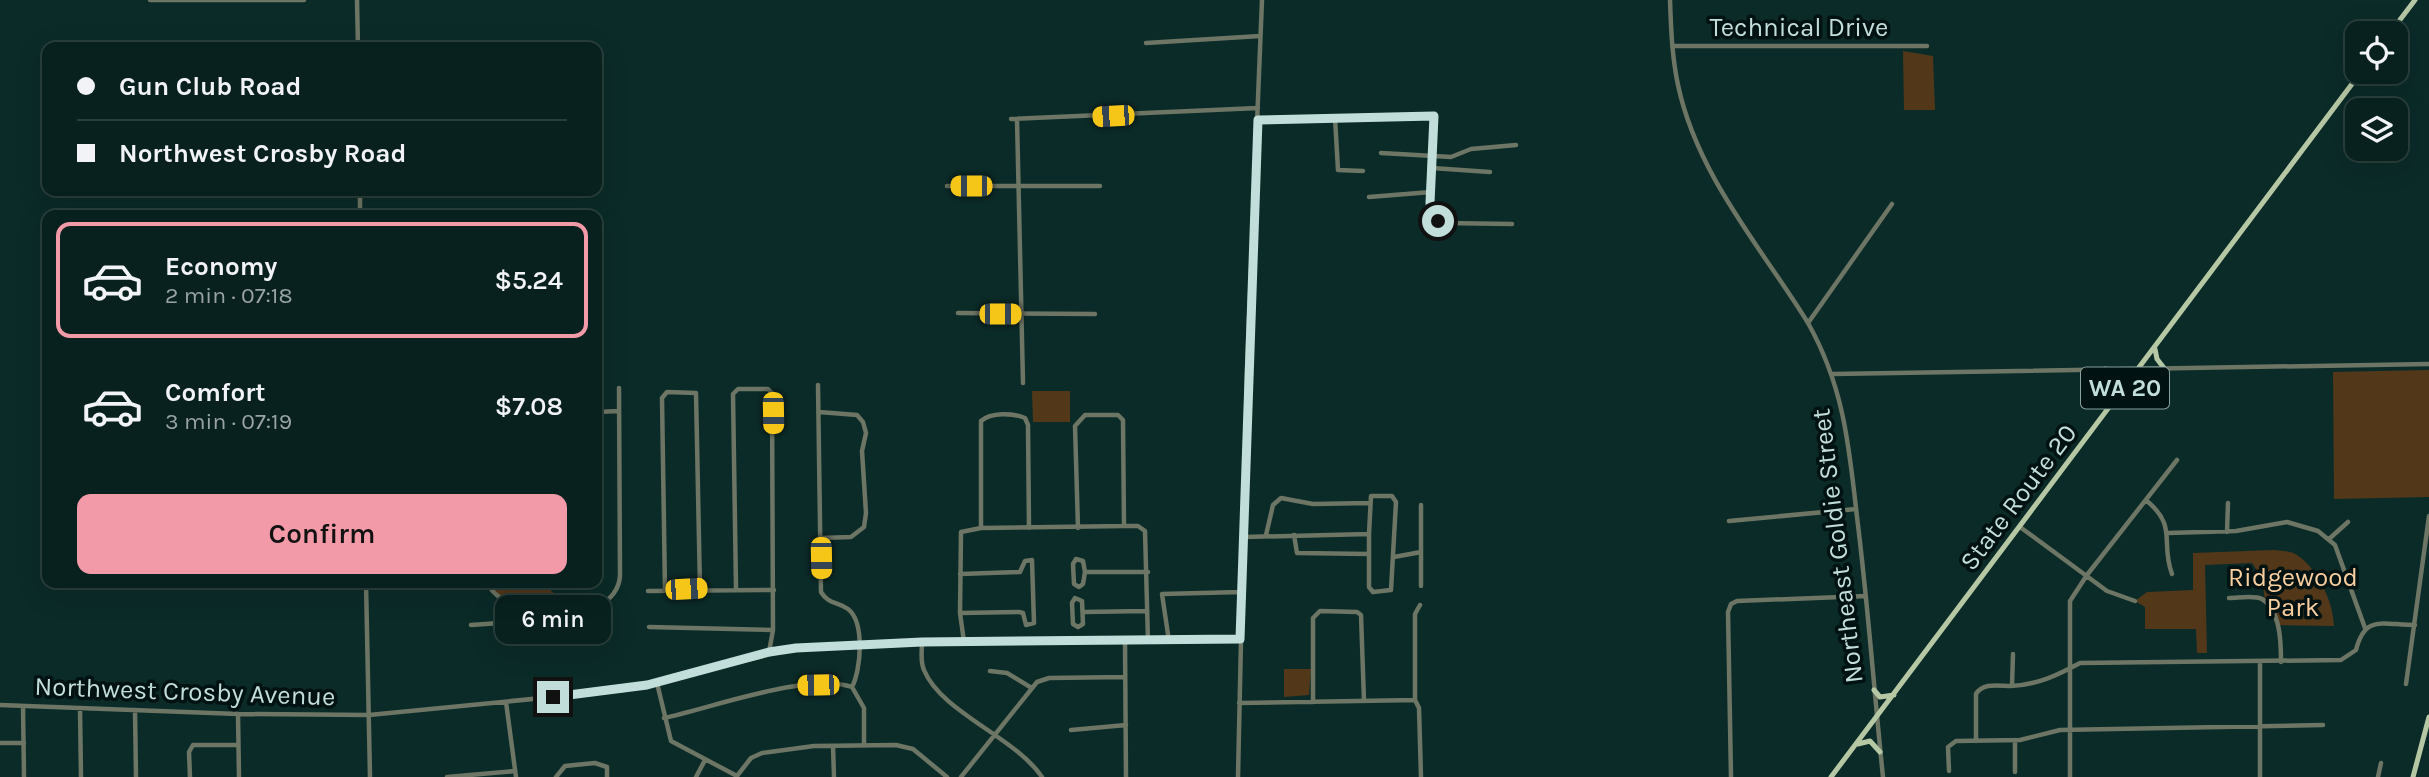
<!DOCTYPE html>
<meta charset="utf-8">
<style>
body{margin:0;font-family:Karla,sans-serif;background:#162d2b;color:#f1f3f6;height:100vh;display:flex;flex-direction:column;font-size:26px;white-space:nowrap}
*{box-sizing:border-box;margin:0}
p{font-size:23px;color:#98a3a4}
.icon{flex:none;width:38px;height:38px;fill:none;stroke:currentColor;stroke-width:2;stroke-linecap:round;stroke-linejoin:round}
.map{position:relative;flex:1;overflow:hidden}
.side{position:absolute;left:42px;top:210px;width:560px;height:378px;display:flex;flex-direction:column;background:#08201e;border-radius:14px;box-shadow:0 7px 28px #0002,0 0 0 2px #293e3c}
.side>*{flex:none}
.top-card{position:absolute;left:42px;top:42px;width:560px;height:154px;border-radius:14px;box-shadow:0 7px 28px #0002,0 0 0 2px #293e3c;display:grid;align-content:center;height:154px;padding:0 35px;background:#08201e}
.buttons{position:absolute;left:2345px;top:21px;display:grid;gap:14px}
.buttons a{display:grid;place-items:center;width:63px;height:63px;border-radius:14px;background:#08201e;box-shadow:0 7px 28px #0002,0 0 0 2px #293e3c;font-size:35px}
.end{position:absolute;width:32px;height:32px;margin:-16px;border:9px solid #c1dedb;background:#111;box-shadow:0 0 0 4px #111}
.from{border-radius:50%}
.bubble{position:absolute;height:49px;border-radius:14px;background:#08201e;box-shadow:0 7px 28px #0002,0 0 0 2px #293e3c;font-size:23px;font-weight:600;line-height:49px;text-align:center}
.car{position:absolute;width:21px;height:42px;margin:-21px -10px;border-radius:9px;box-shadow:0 0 5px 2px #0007;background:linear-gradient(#f5c518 24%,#345 0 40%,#f5c518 0 76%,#345 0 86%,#f5c518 0)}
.top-card b{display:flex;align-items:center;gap:24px;height:66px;font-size:26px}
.top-card b+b{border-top:2px solid #293e3c}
.top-card i{width:18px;height:18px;background:#f1f3f6}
ul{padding:12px 0 0;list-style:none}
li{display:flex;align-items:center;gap:21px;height:116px;margin:0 14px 10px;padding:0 21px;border:4px solid transparent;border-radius:14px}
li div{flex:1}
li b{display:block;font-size:26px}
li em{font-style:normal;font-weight:600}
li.current{border-color:#f39aa9}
li>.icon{width:63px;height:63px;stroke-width:1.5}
.button{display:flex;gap:14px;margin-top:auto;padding:14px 35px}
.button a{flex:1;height:80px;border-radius:14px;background:#f39aa9;color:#111;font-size:28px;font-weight:600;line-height:80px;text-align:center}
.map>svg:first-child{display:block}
.green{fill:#523819}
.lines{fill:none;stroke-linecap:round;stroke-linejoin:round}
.minor{stroke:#6d7564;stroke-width:4.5}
.major{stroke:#b6c7a4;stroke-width:5}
.route{stroke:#c1dedb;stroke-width:9}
.labels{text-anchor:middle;stroke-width:7;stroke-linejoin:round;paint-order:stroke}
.shield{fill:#001211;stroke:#87a19e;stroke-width:2}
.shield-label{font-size:24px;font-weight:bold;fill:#c1dedb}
.street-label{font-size:26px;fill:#c1dedb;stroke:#001211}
.park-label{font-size:26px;fill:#f9cfa0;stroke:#001211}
</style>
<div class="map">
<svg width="2429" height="777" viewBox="0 0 2429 777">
<rect width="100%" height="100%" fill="#0b2b28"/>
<path class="green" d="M1903 51 1933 56 1935 110H1904Z
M2429 370V497L2334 499 2333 372Z
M1032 391H1070V422H1033Z
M2275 550C2282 551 2291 551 2297 555 2318 569 2333 601 2334 626L2278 625 2265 601 2262 578 2252 563 2205 565 2207 653H2197L2196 629H2145V607L2135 601 2147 592 2193 590V553Z
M487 583H542L583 618C554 629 503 608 487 583Z
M1284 669H1311L1309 695 1284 697Z"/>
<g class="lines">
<path class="minor" d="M150 0H304
M357 0 358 47
M1670 0C1671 29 1672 57 1678 85 1697 175 1761 247 1808 323 1844 387 1849 446 1857 517 1868 604 1874 691 1883 777
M1146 43 1260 36
M1672 46H1927
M1335 118 1338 170 1363 171
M1011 119 1258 108
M1017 119 1023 383
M1258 120 1434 116 1430 203 1435 218 1444 223 1512 224
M1381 153 1451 157 1471 149 1516 145
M1432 168 1490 172
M947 186H1100
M360 191V215
M1369 197 1431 192
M958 313 1095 314
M1808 323 1892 204
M1833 374 2429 364
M818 385 821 592C828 604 838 602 848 609 865 622 861 670 852 687L864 708V744
M597 412 619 411
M819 412 857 415 863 422 866 433 862 451 866 513 864 527 851 537 821 538
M2147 501C2178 527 2160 542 2172 574
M1729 521 1856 509
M2020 527 2107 591 2135 601
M981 528V421C991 412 1013 413 1025 418L1028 425 1029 528
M1078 528 1075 426 1085 415H1118L1123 420 1124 526
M2227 532 2228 503
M2168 533 2236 531 2287 522 2318 531 2335 545 2365 628
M1266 535 1273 505 1281 498 1313 504 1369 503
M1294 535 1297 553 1369 554
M1244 537 1369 534 1371 496H1392L1396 502 1391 590 1373 592 1369 587V534
M2329 539 2348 522
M1394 557 1421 552
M1076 559 1083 561 1085 572 1083 584 1079 587 1074 584 1073 564Z
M1085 572H1148
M960 574 1020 572 1025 561 1032 560 1034 623 1026 625 1023 613 1019 612 960 613
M366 583 370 777
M487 583C494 596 507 603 520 609 550 625 572 628 600 606 611 598 619 590 620 576L619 388
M1421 586V505
M736 588 733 394 738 389H768L772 393 773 630 769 652
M665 590 662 398 667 392 696 393 700 589
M648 591 774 590
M1075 598 1082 601 1083 624 1078 627 1073 624 1072 603Z
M2229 598C2238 598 2255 595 2262 599 2281 611 2281 644 2281 662
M1420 605 1415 614V700L1419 708 1421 777
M1084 612 1146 611
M471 625 500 623 513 605
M649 627 773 630
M1125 641 1126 777
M1169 641 1162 594 1241 592
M964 642 960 613 961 532 981 528 1124 526H1138L1145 531 1148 641
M922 643C922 652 920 661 924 670 941 712 1015 737 1042 777
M2260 662V777
M990 671 1007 673 1030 687
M657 683 671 741 737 776
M2406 684 2429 516
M2012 686 2013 654
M506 702 516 777
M1313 702V618L1320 611 1357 612 1361 615 1364 701
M1239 703 1415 700
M0 705 238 714 369 715 624 690 796 648 922 643 1240 639
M23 706 24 777
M80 708 81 777
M135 710 136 777
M238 714 239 777
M664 718C711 708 809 672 852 687
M1071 730 1126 725
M2015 740V772
M1976 741V694C1983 682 1999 686 2011 686 2037 685 2058 675 2080 663L2341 660 2356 650C2365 614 2383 625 2415 625
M0 743H24
M833 746 834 777
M1949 771 1948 747 1956 741 2020 740 2060 730 2323 725
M737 776 751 758 762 753 814 746 896 745 913 749 947 777
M190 777 189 752 193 745H238
M447 777 515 771
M556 777 565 766 595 763 607 767V777
M696 777 705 760
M961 777 1037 682 1049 678 1125 677
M1238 777 1247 369 1262 0
M1731 777 1728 612 1731 604 1737 601 1866 596
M2070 777V601L2087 575 2177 460
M2378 777 2381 763"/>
<path class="major" d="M2390 33 2415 0
M2155 349 2157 359 2164 368
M2105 369 2118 375 2123 391
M1874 690 1880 697 1894 695
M1858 744 1870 741 1880 752
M1831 777 2361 72
M2413 777 2429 717"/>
</g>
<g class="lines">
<path class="route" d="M553 697 647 685 769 652 796 648 922 642 1240 639 1258 120 1434 116 1430 203 1431 213 1438 221"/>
</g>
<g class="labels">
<rect class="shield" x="2081" y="367.5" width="88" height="41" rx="5"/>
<g class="shield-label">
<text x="2125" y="396">WA 20</text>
</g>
<g class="street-label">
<text x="1799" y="36">Technical Drive</text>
<text transform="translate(2018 497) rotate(-53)" y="9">State Route 20</text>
<text transform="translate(1837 546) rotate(-97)" y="9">Northeast Goldie Street</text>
<text transform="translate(185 691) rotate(2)" y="9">Northwest Crosby Avenue</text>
</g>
<g class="park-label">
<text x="2293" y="586">Ridgewood<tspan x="2293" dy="30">Park</tspan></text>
</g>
</g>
</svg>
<div class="buttons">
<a><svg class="icon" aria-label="locate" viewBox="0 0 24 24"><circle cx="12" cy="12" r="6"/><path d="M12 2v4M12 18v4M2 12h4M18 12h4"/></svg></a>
<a><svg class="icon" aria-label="layers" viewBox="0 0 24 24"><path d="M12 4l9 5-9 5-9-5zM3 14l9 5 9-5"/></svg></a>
</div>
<i class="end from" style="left:1438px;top:221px"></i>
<i class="end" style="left:553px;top:697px"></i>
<div class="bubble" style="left:495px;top:595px;width:116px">6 min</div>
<i class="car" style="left:1113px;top:116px;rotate:267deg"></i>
<i class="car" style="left:971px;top:186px;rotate:270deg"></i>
<i class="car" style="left:1000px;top:314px;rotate:90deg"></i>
<i class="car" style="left:773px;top:413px;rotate:179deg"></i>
<i class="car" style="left:821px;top:558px;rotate:179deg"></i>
<i class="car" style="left:686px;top:589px;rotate:87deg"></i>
<i class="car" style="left:818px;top:685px;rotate:269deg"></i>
<div class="top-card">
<b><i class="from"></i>Gun Club Road</b>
<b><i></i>Northwest Crosby Road</b>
</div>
<section class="side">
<ul>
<li class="current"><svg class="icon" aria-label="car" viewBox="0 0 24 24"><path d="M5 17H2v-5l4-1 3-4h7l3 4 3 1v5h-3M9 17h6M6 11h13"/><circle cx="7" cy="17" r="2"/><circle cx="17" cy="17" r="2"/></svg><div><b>Economy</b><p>2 min · 07:18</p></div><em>$5.24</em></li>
<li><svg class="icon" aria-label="car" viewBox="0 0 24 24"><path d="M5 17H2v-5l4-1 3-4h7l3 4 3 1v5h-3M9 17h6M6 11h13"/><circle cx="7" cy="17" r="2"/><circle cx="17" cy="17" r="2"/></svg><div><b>Comfort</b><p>3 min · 07:19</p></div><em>$7.08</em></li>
</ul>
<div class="button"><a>Confirm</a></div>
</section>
</div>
